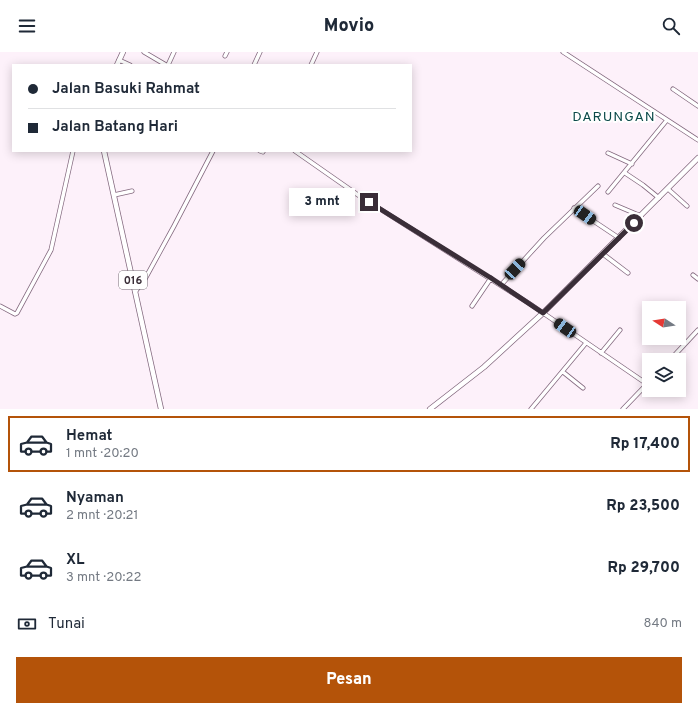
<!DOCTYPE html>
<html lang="id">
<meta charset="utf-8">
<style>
body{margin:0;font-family:Overpass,sans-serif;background:#f6f6f7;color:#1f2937;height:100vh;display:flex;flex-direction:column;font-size:15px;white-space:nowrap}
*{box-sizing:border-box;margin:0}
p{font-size:13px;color:#747a83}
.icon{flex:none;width:22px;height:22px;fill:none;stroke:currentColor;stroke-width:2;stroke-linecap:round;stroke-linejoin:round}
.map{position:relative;height:357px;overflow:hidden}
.side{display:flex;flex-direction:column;background:#fff;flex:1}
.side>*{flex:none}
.top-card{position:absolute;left:12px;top:12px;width:400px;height:88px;border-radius:0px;box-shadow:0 2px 10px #0003;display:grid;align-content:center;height:88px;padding:0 16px;background:#fff}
.needle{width:26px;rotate:282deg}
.controls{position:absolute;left:642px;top:249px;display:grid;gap:8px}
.controls a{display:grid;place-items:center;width:44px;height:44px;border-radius:0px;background:#fff;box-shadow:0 2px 10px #0003;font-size:20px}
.end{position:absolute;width:18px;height:18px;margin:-9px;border:5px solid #3a2e38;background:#fff;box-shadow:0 0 0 2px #fff}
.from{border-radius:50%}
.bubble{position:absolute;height:28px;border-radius:0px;background:#fff;box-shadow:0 2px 10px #0003;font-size:13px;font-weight:800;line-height:28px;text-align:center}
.car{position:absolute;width:12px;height:24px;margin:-12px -6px;border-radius:5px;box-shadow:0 0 3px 1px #0007;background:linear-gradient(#222 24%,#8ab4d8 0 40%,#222 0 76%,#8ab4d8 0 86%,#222 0)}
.top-card b{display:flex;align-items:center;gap:14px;height:38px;font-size:15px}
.top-card b+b{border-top:1px solid #e0e1e3}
.top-card i{width:10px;height:10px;background:#1f2937}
ul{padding:7px 0 0;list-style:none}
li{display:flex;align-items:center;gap:12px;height:56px;margin:0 8px 6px;padding:0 8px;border:2px solid transparent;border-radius:0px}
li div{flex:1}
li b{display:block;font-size:15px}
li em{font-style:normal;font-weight:800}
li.selected{border-color:#b45309}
li>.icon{width:36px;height:36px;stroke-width:1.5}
.pay{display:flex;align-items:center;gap:10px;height:44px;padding:0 16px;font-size:15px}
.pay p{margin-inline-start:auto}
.cta{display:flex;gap:8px;margin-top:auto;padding:8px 16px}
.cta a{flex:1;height:46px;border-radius:0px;background:#b45309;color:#fff;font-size:16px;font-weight:800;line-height:46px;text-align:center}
header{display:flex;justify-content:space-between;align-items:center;height:52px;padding:0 16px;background:#fff;font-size:18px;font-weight:800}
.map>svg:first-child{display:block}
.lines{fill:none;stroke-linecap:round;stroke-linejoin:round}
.minor-casing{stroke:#84697f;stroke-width:5}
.major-casing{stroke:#84697f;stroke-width:6}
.minor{stroke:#fff;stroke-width:3.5}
.major{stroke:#fff;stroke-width:4.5}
.route{stroke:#3a2e38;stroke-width:5}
.labels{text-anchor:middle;stroke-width:4;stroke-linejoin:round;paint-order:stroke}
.shield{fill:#fff;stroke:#756d74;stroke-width:1}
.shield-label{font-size:11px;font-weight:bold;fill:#3a2e38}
.quarter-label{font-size:14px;letter-spacing:1px;fill:#0c4b4a;stroke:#fff}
</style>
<header><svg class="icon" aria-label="menu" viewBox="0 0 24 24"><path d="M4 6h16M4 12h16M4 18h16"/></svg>Movio<svg class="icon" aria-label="search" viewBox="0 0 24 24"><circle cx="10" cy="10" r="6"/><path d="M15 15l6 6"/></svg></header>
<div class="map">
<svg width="698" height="357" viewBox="0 0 698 357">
<rect width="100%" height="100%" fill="#fdf1fa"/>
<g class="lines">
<g class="minor-casing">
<path id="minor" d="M144 0 166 13
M563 0 698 88
M225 4 227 0
M119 8 130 13
M168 13 174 0
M254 13 260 0
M311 13 317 0
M673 37 698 54
M260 99 263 100
M295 99 358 143 530 252 647 332
M608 101 632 112
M625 121 643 133 659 146
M668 137 687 154
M608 140 667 68
M114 143 132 139
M615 153 641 164
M574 156 619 186
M603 202 628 221
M693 223 698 227
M501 233 544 186 598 134
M135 240 145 227 174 174 213 99
M0 254 15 262 17 261 51 198 73 99
M472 254 491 226
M601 301 620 278
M670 308 698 278
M563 320 583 336
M531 357 586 291
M623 357 649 330"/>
</g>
<g class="major-casing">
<path id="major" d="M117 13 123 0
M104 99 161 357
M430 357 484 315 543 261 698 106"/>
</g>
<use href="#minor" class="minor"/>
<use href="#major" class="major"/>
</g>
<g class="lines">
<path class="route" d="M369 150 491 226 543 261 634 171"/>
</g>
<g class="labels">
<rect class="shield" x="119" y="219" width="28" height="18" rx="3"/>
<g class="shield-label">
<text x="133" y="232">016</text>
</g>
<g class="quarter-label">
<text x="614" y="69">DARUNGAN</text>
</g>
</g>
</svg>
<div class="controls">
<a><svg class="needle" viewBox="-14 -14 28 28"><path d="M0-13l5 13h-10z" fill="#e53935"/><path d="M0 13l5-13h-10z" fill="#747a83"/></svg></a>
<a><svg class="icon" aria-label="layers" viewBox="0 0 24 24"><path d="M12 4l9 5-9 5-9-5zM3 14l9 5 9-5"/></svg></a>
</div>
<i class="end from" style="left:634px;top:171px"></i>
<i class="end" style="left:369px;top:150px"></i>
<div class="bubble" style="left:289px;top:136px;width:66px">3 mnt</div>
<i class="car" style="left:585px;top:163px;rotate:125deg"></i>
<i class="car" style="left:515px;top:217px;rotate:43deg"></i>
<i class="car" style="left:565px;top:276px;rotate:305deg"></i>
<div class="top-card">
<b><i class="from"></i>Jalan Basuki Rahmat</b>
<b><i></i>Jalan Batang Hari</b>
</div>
</div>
<section class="side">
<ul>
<li class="selected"><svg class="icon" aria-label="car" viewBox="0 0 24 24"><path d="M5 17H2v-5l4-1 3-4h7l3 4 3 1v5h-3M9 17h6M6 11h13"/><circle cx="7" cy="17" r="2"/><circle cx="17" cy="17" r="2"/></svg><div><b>Hemat</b><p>1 mnt · 20:20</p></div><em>Rp 17,400</em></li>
<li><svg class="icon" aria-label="car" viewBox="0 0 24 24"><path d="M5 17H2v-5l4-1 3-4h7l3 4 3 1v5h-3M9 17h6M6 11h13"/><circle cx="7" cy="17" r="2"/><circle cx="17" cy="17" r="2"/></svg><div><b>Nyaman</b><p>2 mnt · 20:21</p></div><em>Rp 23,500</em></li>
<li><svg class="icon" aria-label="car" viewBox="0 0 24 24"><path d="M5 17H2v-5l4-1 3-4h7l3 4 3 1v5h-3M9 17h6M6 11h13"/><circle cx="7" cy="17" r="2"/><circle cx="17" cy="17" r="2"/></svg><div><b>XL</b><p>3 mnt · 20:22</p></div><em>Rp 29,700</em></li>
</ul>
<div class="pay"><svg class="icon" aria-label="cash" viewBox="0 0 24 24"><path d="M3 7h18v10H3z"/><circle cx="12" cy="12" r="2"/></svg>Tunai<p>840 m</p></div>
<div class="cta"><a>Pesan</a></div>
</section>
